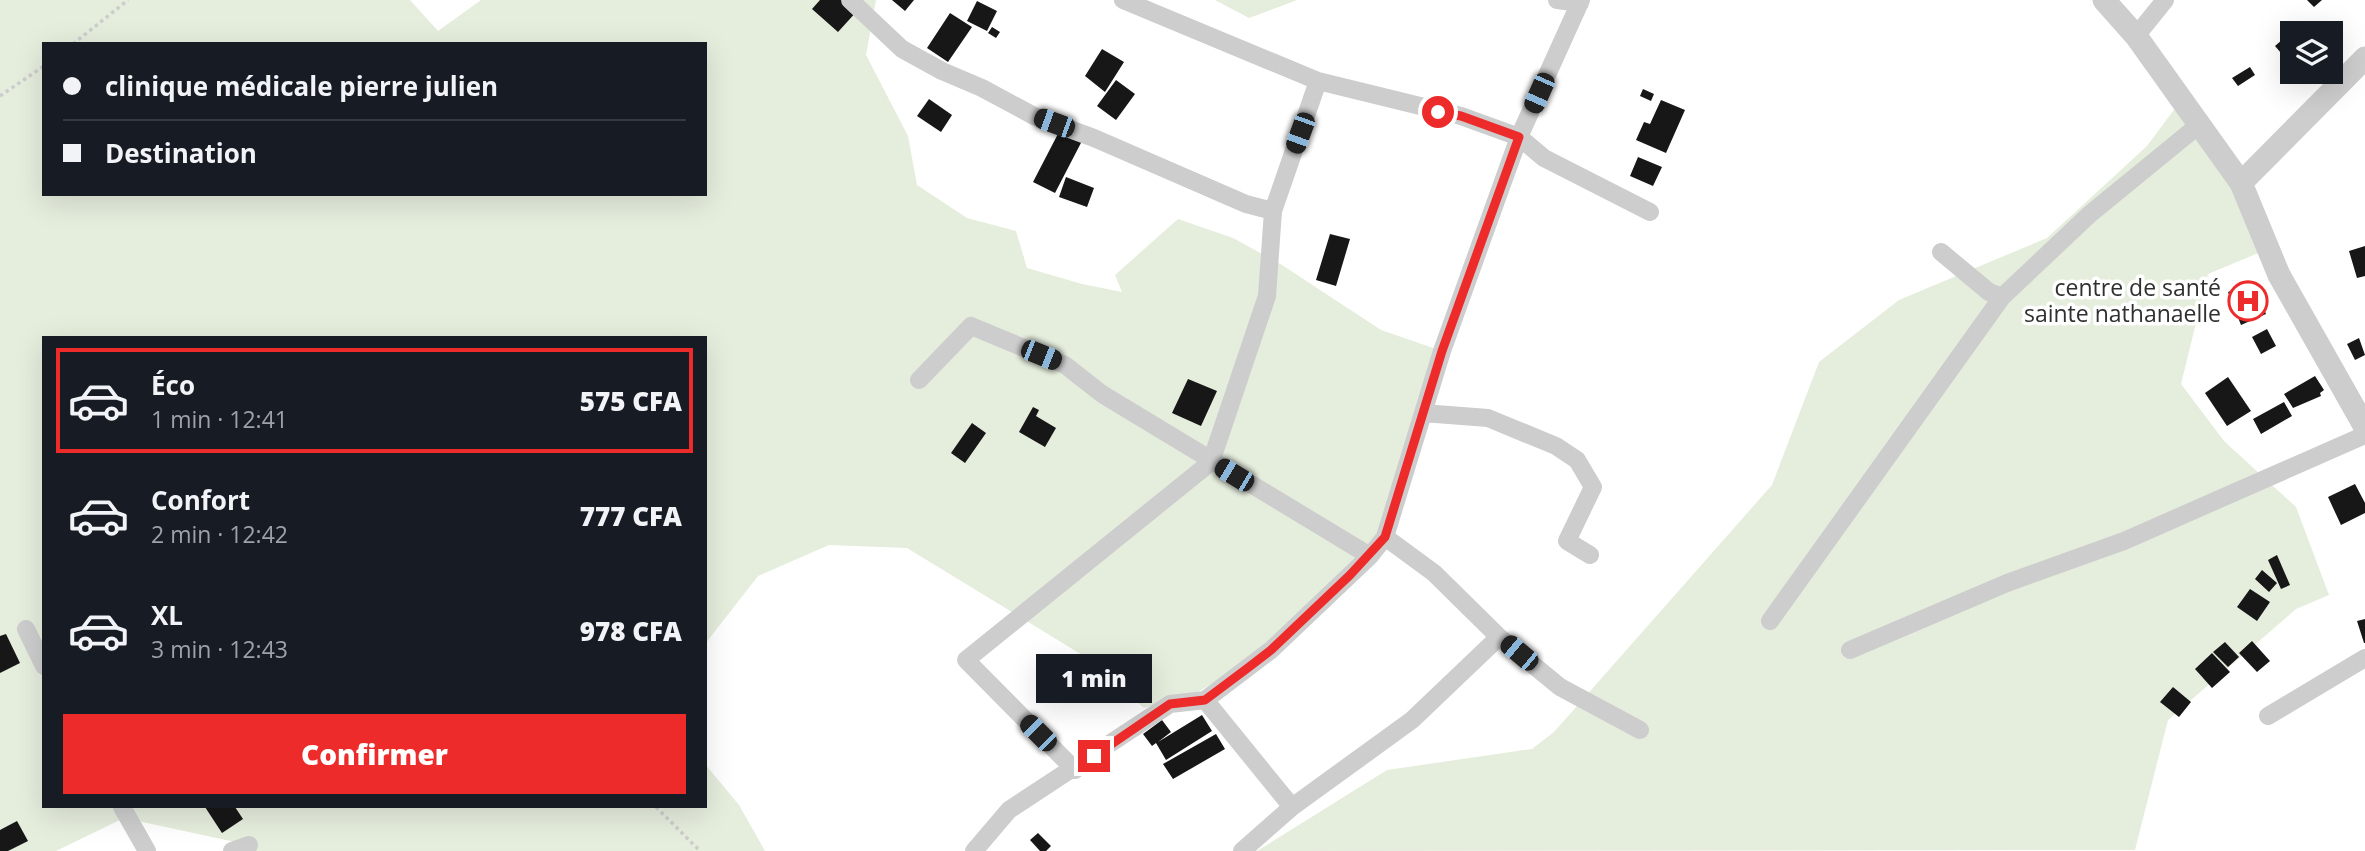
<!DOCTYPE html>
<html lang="fr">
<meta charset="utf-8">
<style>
body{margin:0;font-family:"Open Sans",sans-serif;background:#20242c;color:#f1f3f6;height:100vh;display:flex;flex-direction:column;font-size:26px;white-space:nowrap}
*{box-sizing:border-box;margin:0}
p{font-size:23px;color:#9ea1a6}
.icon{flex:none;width:38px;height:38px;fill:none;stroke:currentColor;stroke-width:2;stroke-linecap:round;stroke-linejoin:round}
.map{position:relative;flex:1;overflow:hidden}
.drawer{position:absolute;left:42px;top:336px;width:665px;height:472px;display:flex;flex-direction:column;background:#171b24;border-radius:0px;box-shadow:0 7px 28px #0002}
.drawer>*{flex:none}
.top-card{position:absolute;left:42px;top:42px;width:665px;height:154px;border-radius:0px;box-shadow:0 7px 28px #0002;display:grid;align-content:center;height:154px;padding:0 21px;background:#171b24}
.controls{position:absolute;left:2280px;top:21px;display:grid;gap:14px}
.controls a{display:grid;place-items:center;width:63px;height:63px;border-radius:0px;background:#171b24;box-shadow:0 7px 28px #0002;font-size:35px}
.end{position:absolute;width:32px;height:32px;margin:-16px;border:9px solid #ed2b2b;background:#fff;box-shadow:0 0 0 4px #fff}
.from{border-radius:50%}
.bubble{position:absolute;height:49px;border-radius:0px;background:#171b24;box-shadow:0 7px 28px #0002;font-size:23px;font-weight:800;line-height:49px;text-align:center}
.car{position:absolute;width:21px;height:42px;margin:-21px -10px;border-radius:9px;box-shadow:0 0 5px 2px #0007;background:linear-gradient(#222 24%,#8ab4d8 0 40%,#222 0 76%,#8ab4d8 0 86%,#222 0)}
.top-card b{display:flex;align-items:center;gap:24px;height:66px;font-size:26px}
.top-card b+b{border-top:2px solid #363941}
.top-card i{width:18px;height:18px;background:#f1f3f6}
ul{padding:12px 0 0;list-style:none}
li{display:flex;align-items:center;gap:21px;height:105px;margin:0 14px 10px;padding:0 7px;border:4px solid transparent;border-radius:0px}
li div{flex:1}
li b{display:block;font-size:26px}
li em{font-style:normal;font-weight:800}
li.selected{border-color:#ed2b2b}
li>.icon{width:63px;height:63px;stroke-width:1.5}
.action{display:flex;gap:14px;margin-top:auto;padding:14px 21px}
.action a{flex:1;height:80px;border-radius:0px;background:#ed2b2b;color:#fff;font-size:28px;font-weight:800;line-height:80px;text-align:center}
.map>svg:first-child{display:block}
.green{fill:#e5eddd;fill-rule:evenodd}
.building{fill:#171717}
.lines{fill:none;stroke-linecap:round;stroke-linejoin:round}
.path{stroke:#cdcdcd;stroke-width:3.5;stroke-dasharray:3.5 3.5;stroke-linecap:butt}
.minor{stroke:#cdcdcd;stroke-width:18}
.tertiary{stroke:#cdcdcd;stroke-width:23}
.route{stroke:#ed2b2b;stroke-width:9}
.labels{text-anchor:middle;stroke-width:7;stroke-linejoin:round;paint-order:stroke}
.poi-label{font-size:23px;fill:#303030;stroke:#fff;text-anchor:end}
</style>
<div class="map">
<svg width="2365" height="851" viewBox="0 0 2365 851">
<rect width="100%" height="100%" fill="#fff"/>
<path class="green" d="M0 0H410L438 31 481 0H876L866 55 908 136 917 185 967 218 1016 231 1027 268 1082 284 1122 292 1115 275 1178 219 1233 238 1282 265 1381 330 1442 351 1383 547 1282 641 1198 692 1144 708 1087 658 907 548 829 545 758 576 705 644V338H44V807H705V764L739 805 765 851H247L249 845 124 818 56 851H0ZM44 44H705V194H44Z
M1215 0H1297L1249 18Z
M2182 99 2268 249 2208 274 2181 384 2224 441 2296 507 2329 595 2296 609 2168 720 2135 850 1257 851 1387 770 1532 749 1554 732 1772 485 1819 362 1899 300 2047 238 2147 146Z"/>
<path class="building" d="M820 0H847L858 10 838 32 812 9Z
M892 0H914L905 11Z
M2307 0H2322L2314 7Z
M977 1 997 11 987 31 967 21Z
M950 13 972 27 948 62 927 48Z
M992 27 1000 32 996 38 988 33Z
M2297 27 2302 33H2292V66L2275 46Z
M1102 49 1124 62 1105 92 1085 76Z
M2250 67 2255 75 2238 86 2232 78Z
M1116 80 1135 94 1116 120 1097 106Z
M1643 89 1654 94 1651 101 1640 96Z
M929 99 952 115 941 132 917 116Z
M1661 100 1685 110 1666 153 1636 140 1644 122 1650 124Z
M1061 128 1083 139 1055 193 1033 182Z
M1638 157 1662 167 1653 186 1630 176Z
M1066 177 1094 188 1087 207 1059 197Z
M1330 234 1350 239 1336 286 1316 280Z
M2365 246V276L2357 278 2349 251Z
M2253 282 2266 314 2241 325 2228 292Z
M2267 329 2276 346 2261 354 2252 337Z
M2359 338 2365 355 2355 360 2347 344Z
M2315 376 2324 390 2320 393 2321 396 2293 408 2284 394Z
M2228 377 2251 411 2227 426 2205 393Z
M1188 379 1217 391 1201 426 1172 413Z
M2284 402 2292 416 2261 434 2253 419Z
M1033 407 1039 410 1036 416 1056 428 1045 447 1019 432Z
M972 423 986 433 965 463 951 453Z
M2355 484 2365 503V513L2341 525 2328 497Z
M2277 555 2290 585 2281 589 2268 560Z
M2262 570 2277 583 2269 592 2255 579Z
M2250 589 2270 602 2257 621 2237 607Z
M2365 619V643H2364L2357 621Z
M6 634 20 663 0 673V636Z
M2252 641 2270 661 2257 672 2239 653Z
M2225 642 2239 657 2228 667 2213 652Z
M2212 653 2230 672 2212 688 2195 669Z
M2173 687 2191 702 2179 717 2160 702Z
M1202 715 1212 731 1166 760 1156 743 1152 746 1143 734 1162 720 1171 732 1158 742Z
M1216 734 1225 749 1173 779 1163 764Z
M205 807H235L243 819 222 833Z
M17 821 28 841 8 851H0V830Z
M1038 833 1051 846 1046 851H1040L1030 840Z"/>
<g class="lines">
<path class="path" d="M73 44 128 0
M0 96 44 66
M656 807 700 851"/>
<path class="minor" d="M850 0 902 49 942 71 982 88 1034 116 1094 138 1246 204 1273 211 1318 81
M1123 0 1318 81 1461 116 1519 137 1544 158 1650 212
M1557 0 1580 3
M2136 36 2165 0
M1941 252 1989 292 2002 297 2090 214 2200 124
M919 380 971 326 1065 365 1102 394 1370 556
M1423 413 1488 418 1556 446 1577 460 1593 487 1567 541 1590 555
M1385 537 1434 573 1499 637 1560 687 1640 730
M1770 621 2002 297
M26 629 44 666
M1850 650 2007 583 2124 541 2365 435
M1205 700 1292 807
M2268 716 2365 658
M1075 770 966 660 1211 462 1267 296 1273 211
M122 807 147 851
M232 851 249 845
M974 851 1009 810 1170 704 1205 700 1271 650 1370 556 1385 537 1442 351 1519 137 1581 0
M1242 851 1292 807 1412 720 1499 637"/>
<path class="tertiary" d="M2104 0 2136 36 2241 183 2279 275 2365 427
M2241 183 2365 58"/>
</g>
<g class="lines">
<path class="route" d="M1094 756 1170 704 1205 700 1249 667 1271 650 1350 575 1385 537 1442 351 1519 137 1461 116 1438 112"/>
</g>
<defs>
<g id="hospital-ring" transform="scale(2.0125)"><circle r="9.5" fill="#fff" stroke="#ed2b2b" stroke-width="1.5"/><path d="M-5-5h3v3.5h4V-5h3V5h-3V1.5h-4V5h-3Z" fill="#ed2b2b"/></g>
</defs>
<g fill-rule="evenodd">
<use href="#hospital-ring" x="2248" y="301"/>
</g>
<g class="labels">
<g class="poi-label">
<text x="2221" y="296">centre de santé<tspan x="2221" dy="26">sainte nathanaelle</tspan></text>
</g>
</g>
</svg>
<div class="controls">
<a><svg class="icon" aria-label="layers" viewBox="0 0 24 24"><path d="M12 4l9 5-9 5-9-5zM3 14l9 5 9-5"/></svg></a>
</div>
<i class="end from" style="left:1438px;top:112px"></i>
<i class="end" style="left:1094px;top:756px"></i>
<div class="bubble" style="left:1036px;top:654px;width:116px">1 min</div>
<i class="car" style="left:1539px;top:93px;rotate:204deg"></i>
<i class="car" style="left:1054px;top:123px;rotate:290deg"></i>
<i class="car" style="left:1300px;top:133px;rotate:200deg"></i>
<i class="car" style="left:1041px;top:355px;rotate:112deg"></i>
<i class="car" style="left:1234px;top:475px;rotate:301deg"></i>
<i class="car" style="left:1519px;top:653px;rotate:310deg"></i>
<i class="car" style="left:1038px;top:733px;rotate:315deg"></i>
<div class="top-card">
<b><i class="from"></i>clinique médicale pierre julien</b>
<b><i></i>Destination</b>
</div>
<section class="drawer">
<ul>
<li class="selected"><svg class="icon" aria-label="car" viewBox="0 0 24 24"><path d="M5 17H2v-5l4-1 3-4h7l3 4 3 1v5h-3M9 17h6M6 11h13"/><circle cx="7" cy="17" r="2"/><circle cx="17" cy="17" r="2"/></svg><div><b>Éco</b><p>1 min · 12:41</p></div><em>575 CFA</em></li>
<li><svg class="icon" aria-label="car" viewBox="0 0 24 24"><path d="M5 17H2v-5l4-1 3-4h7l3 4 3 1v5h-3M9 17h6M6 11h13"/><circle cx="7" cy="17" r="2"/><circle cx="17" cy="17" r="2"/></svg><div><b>Confort</b><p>2 min · 12:42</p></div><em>777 CFA</em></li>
<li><svg class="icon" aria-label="car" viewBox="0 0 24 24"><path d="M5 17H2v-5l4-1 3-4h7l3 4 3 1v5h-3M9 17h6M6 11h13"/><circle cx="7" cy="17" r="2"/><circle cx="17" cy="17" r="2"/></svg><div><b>XL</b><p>3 min · 12:43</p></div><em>978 CFA</em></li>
</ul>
<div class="action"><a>Confirmer</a></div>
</section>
</div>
